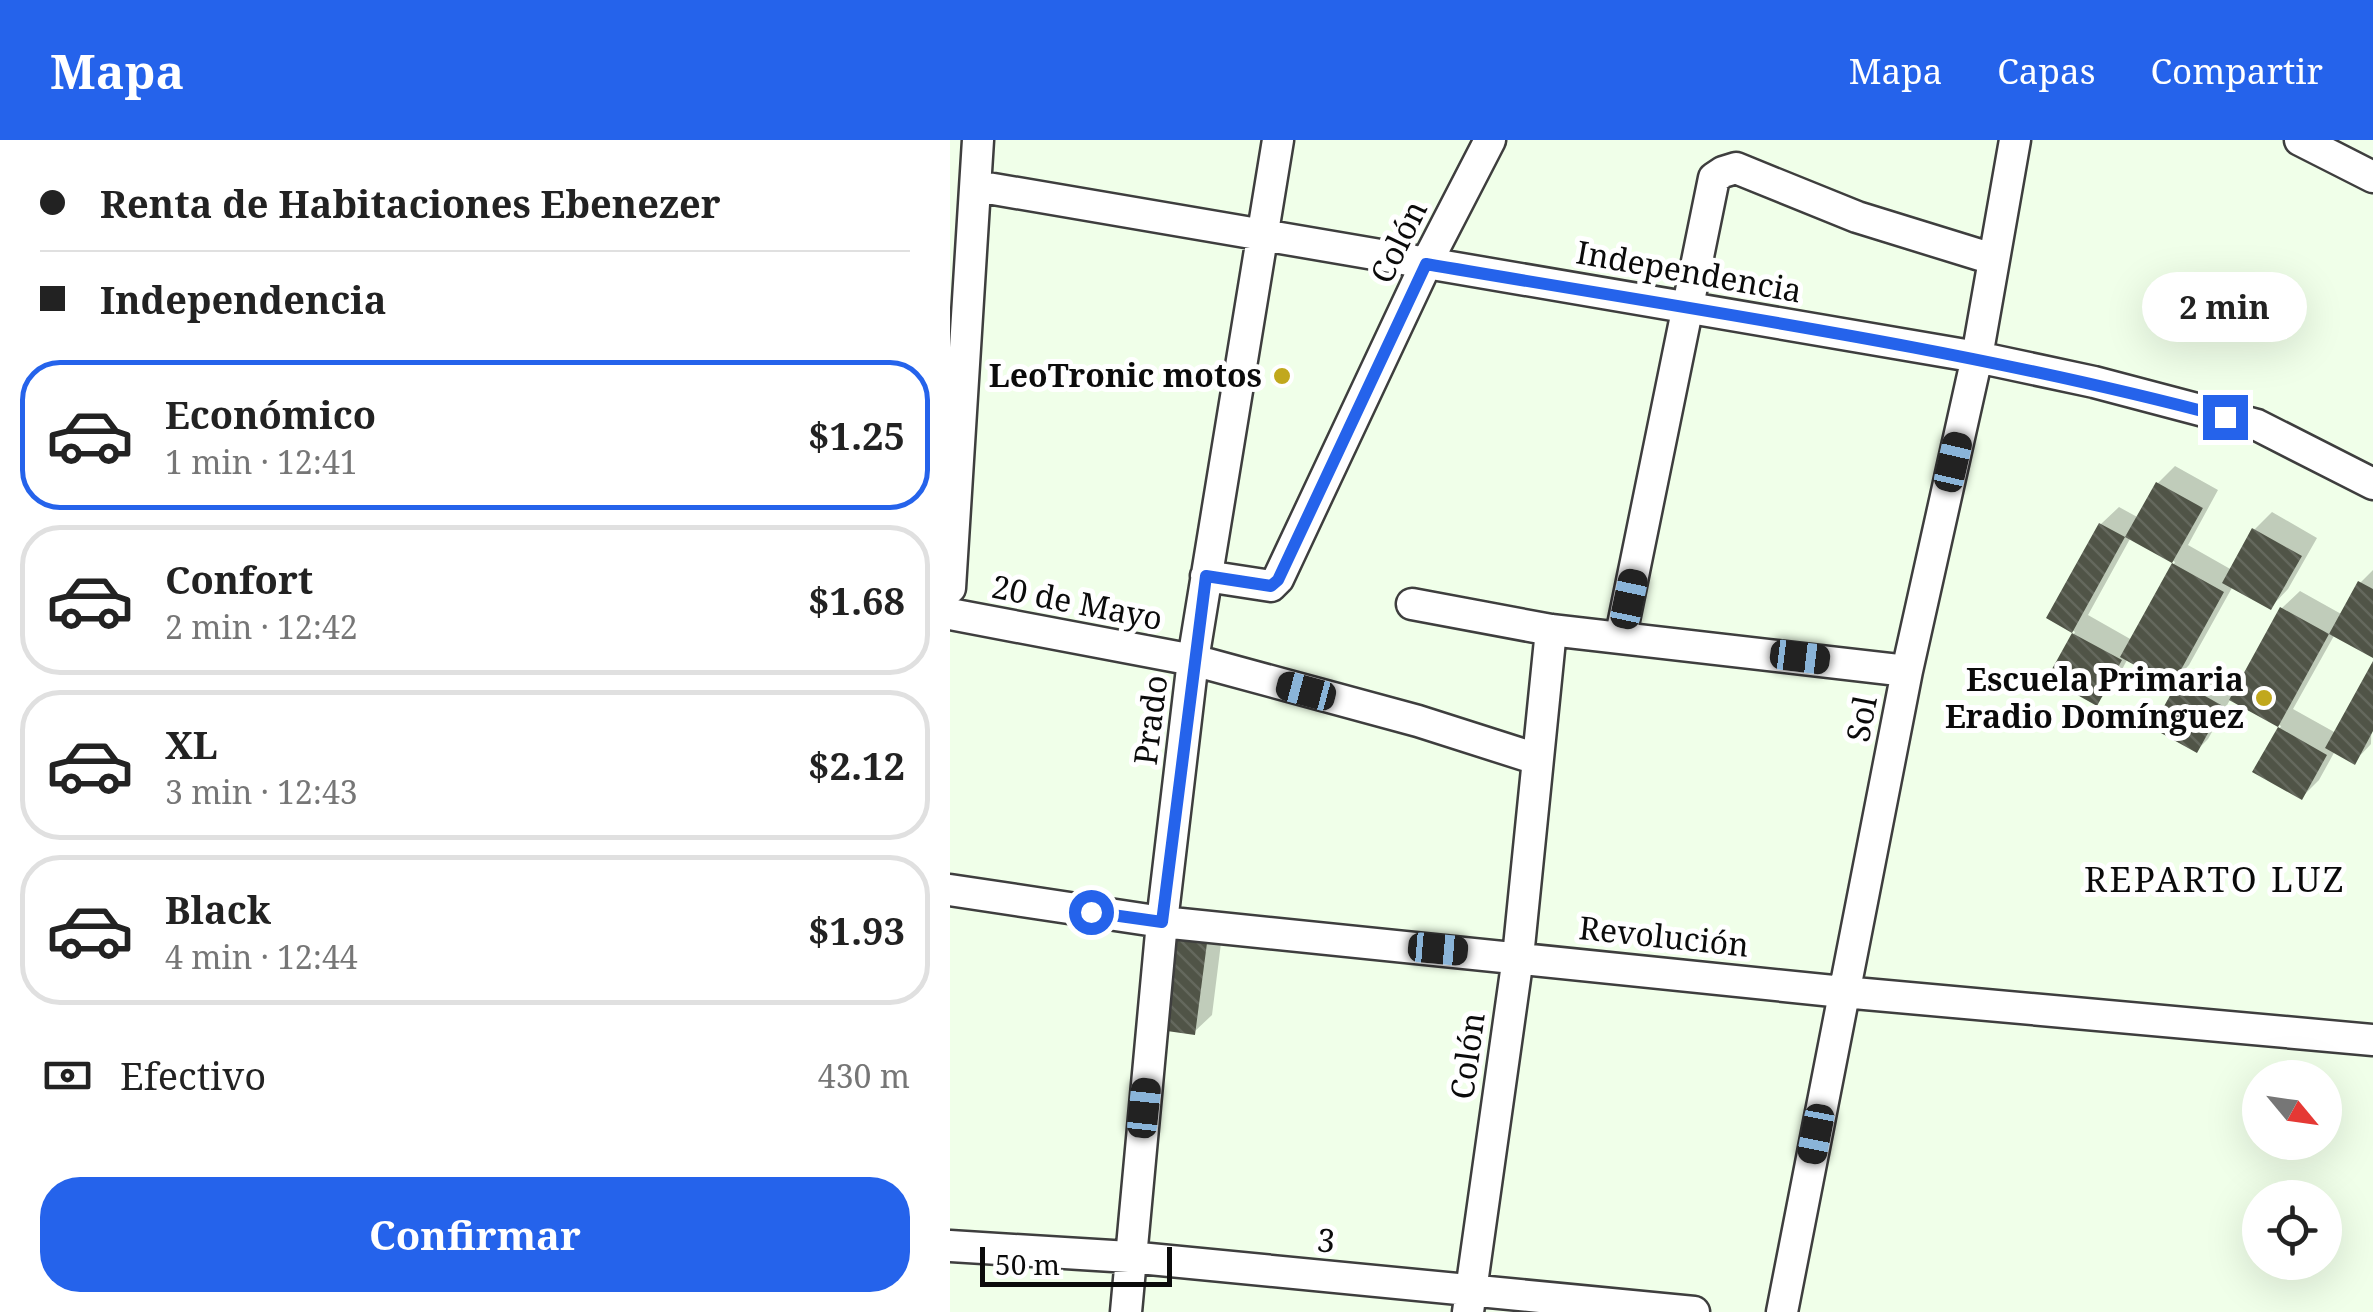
<!DOCTYPE html>
<html lang="es">
<meta charset="utf-8">
<style>
body{margin:0;font-family:"Noto Serif",serif;background:#f6f6f6;color:#222;height:100vh;display:flex;flex-direction:column;font-size:38px;white-space:nowrap}
*{box-sizing:border-box;margin:0}
p{font-size:32px;color:#767676}
.icon{flex:none;width:55px;height:55px;fill:none;stroke:currentColor;stroke-width:2;stroke-linecap:round;stroke-linejoin:round}
.map{position:relative;flex:1;overflow:hidden}
.panel{display:flex;flex-direction:column;background:#fff;width:950px}
.panel>*{flex:none}
.top-card{display:grid;align-content:center;height:220px;padding:0 40px;background:#fff}
.needle{width:65px;rotate:119deg}
.tools{position:absolute;left:1292px;top:920px;display:grid;gap:20px}
.tools a{display:grid;place-items:center;width:100px;height:100px;border-radius:50%;background:#fff;box-shadow:0 10px 40px #0002;font-size:50px}
.scale{position:absolute;left:30px;bottom:25px;width:192px;box-sizing:border-box;padding-left:10px;border:5px solid #0b0b0b;border-top:0;font-size:28px;line-height:35px;white-space:nowrap;color:#0b0b0b;-webkit-text-stroke:8px #fff;paint-order:stroke}
.end{position:absolute;width:45px;height:45px;margin:-22px;border:12px solid #2563eb;background:#fff;box-shadow:0 0 0 5px #fff}
.from{border-radius:50%}
.bubble{position:absolute;height:70px;border-radius:35px;background:#fff;box-shadow:0 10px 40px #0002;font-size:32px;font-weight:700;line-height:70px;text-align:center}
.car{position:absolute;width:30px;height:60px;margin:-30px -15px;border-radius:12px;box-shadow:0 0 8px 2px #0007;background:linear-gradient(#222 24%,#8ab4d8 0 40%,#222 0 76%,#8ab4d8 0 86%,#222 0)}
.top-card b{display:flex;align-items:center;gap:35px;height:95px;font-size:38px}
.top-card b+b{border-top:2px solid #e0e0e0}
.top-card i{width:25px;height:25px;background:#222}
ul{padding:0;list-style:none}
li{display:flex;align-items:center;gap:30px;height:150px;margin:0 20px 15px;padding:0 20px;border:5px solid #e0e0e0;border-radius:40px}
li div{flex:1}
li b{display:block;font-size:38px}
li em{font-style:normal;font-weight:700}
li.selected{border-color:#2563eb}
li>.icon{width:90px;height:90px;stroke-width:1.5}
.pay{display:flex;align-items:center;gap:25px;height:110px;padding:0 40px;font-size:38px}
.pay p{margin-inline-start:auto}
.primary-button{display:flex;gap:20px;margin-top:auto;padding:20px 40px}
.primary-button a{flex:1;height:115px;border-radius:40px;background:#2563eb;color:#fff;font-size:40px;font-weight:700;line-height:115px;text-align:center}
header{display:flex;align-items:center;gap:60px;box-sizing:border-box;height:140px;padding:0 50px;background:#2563eb;color:#fff}
header strong{font-size:48px}
nav{display:flex;gap:55px;margin-inline-start:auto;font-size:35px}
main{display:flex;flex:1;min-height:0}
.map>svg:first-child{display:block}
.shadow{fill:#0003;fill-rule:evenodd}
.building{fill:url(#building-back-hatch)}
.lines{fill:none;stroke-linecap:round;stroke-linejoin:round}
.minor-casing{stroke:#3e3e3e;stroke-width:35}
.minor{stroke:#fff;stroke-width:30}
.route{stroke:#2563eb;stroke-width:12}
.poi-dot{fill:#c1a81d;stroke:#fff;stroke-width:4}
.labels{text-anchor:middle;stroke-width:10;stroke-linejoin:round;paint-order:stroke}
.street-label{font-size:32px;fill:#0b0b0b;stroke:#fff}
.poi-label{font-size:32px;font-weight:bold;fill:#0b0b0b;stroke:#fff;text-anchor:end}
.neighbourhood-label{font-size:35px;letter-spacing:2.5px;fill:#0b0b0b;stroke:#fff}
</style>
<header>
<strong>Mapa</strong>
<nav><a>Mapa</a><a>Capas</a><a>Compartir</a></nav>
</header>
<main>
<section class="panel">
<div class="top-card">
<b><i class="from"></i>Renta de Habitaciones Ebenezer</b>
<b><i></i>Independencia</b>
</div>
<ul>
<li class="selected"><svg class="icon" aria-label="car" viewBox="0 0 24 24"><path d="M5 17H2v-5l4-1 3-4h7l3 4 3 1v5h-3M9 17h6M6 11h13"/><circle cx="7" cy="17" r="2"/><circle cx="17" cy="17" r="2"/></svg><div><b>Económico</b><p>1 min · 12:41</p></div><em>$1.25</em></li>
<li><svg class="icon" aria-label="car" viewBox="0 0 24 24"><path d="M5 17H2v-5l4-1 3-4h7l3 4 3 1v5h-3M9 17h6M6 11h13"/><circle cx="7" cy="17" r="2"/><circle cx="17" cy="17" r="2"/></svg><div><b>Confort</b><p>2 min · 12:42</p></div><em>$1.68</em></li>
<li><svg class="icon" aria-label="car" viewBox="0 0 24 24"><path d="M5 17H2v-5l4-1 3-4h7l3 4 3 1v5h-3M9 17h6M6 11h13"/><circle cx="7" cy="17" r="2"/><circle cx="17" cy="17" r="2"/></svg><div><b>XL</b><p>3 min · 12:43</p></div><em>$2.12</em></li>
<li><svg class="icon" aria-label="car" viewBox="0 0 24 24"><path d="M5 17H2v-5l4-1 3-4h7l3 4 3 1v5h-3M9 17h6M6 11h13"/><circle cx="7" cy="17" r="2"/><circle cx="17" cy="17" r="2"/></svg><div><b>Black</b><p>4 min · 12:44</p></div><em>$1.93</em></li>
</ul>
<div class="pay"><svg class="icon" aria-label="cash" viewBox="0 0 24 24"><path d="M3 7h18v10H3z"/><circle cx="12" cy="12" r="2"/></svg>Efectivo<p>430 m</p></div>
<div class="primary-button"><a>Confirmar</a></div>
</section>
<div class="map">
<svg width="1423" height="1172" viewBox="0 0 1423 1172">
<defs>
<pattern id="building-back-hatch" width="6" height="6" patternUnits="userSpaceOnUse" patternTransform="scale(2.5)"><rect width="6" height="6" fill="#505447"/><path d="M-1 5l2 2M0 0l6 6M5-1l2 2" fill="none" stroke="#64685d"/></pattern>
</defs>
<rect width="100%" height="100%" fill="#f0ffe9"/>
<path class="shadow" d="M1225 326 1268 350 1238 405 1282 430 1304 390 1322 372 1367 398 1338 449 1321 467 1283 446 1239 525 1222 543 1178 518 1164 545 1146 563 1100 537 1125 492 1100 477 1151 384 1169 367 1189 378 1208 343ZM1181 397 1225 422 1182 500 1138 475Z
M1423 430V515L1385 494 1343 569 1386 593 1423 526 1421 604 1404 622 1385 611 1369 640 1352 657 1306 631 1331 586 1281 558 1258 599 1247 610 1230 542 1241 531 1284 555 1332 468 1350 451 1393 475 1410 443Z
M241 783 273 787 262 875 244 892 224 800Z"/>
<path class="building" d="M1206 342 1253 368 1222 423 1175 397Z
M1149 383 1175 397 1122 493 1096 478Z
M1302 388 1352 416 1321 470 1272 443Z
M1222 423 1274 452 1222 546 1170 517Z
M1408 441 1423 449V518L1379 494Z
M1330 467 1379 494 1328 587 1279 560Z
M1122 493 1172 520 1147 566 1097 538Z
M1423 521V591L1405 625 1375 608Z
M1228 541 1273 566 1247 613 1202 588Z
M1328 587 1377 615 1352 660 1302 632Z
M222 799 257 803 245 895 210 890Z"/>
<g class="lines">
<g class="minor-casing">
<path id="minor" d="M1350 0 1423 37
M26 46 1027 217 1144 242 1307 285 1423 344
M256 436 321 446 328 439 476 124 540 0
M0 448 28 0
M462 464 601 490 957 531
M0 474 243 520 468 581 587 619
M671 495 764 38 773 32 786 28 907 77 1043 119
M0 750 212 782 893 852 1423 900
M0 1106 179 1117 744 1172
M176 1172 212 782 243 520 328 0
M518 1172 568 817 601 490
M832 1172 957 531 1027 217 1065 0"/>
</g>
<use href="#minor" class="minor"/>
</g>
<g class="lines">
<path class="route" d="M141 772 212 782 256 436 321 446 328 440 476 124C743 170 1012 207 1275 277"/>
</g>
<g class="poi-dot">
<circle cx="332" cy="236" r="10"/>
<circle cx="1314" cy="558" r="10"/>
</g>
<g class="labels">
<g class="street-label">
<text transform="translate(449 102) rotate(-64)" y="11">Colón</text>
<text transform="translate(739 132) rotate(10)" y="11">Independencia</text>
<text transform="translate(127 463) rotate(11)" y="11">20 de Mayo</text>
<text transform="translate(912 579) rotate(-79)" y="11">Sol</text>
<text transform="translate(201 580) rotate(-83)" y="11">Prado</text>
<text transform="translate(714 797) rotate(6)" y="11">Revolución</text>
<text transform="translate(518 916) rotate(-82)" y="11">Colón</text>
<text transform="translate(376 1101) rotate(6)" y="11">3</text>
</g>
<g class="poi-label">
<text x="312" y="247">LeoTronic motos</text>
<text x="1294" y="551">Escuela Primaria<tspan x="1294" dy="37">Eradio Domínguez</tspan></text>
</g>
<g class="neighbourhood-label">
<text x="1265" y="752">REPARTO LUZ</text>
</g>
</g>
</svg>
<div class="tools">
<a><svg class="needle" viewBox="-14 -14 28 28"><path d="M0-13l5 13h-10z" fill="#e53935"/><path d="M0 13l5-13h-10z" fill="#767676"/></svg></a>
<a><svg class="icon" aria-label="locate" viewBox="0 0 24 24"><circle cx="12" cy="12" r="6"/><path d="M12 2v4M12 18v4M2 12h4M18 12h4"/></svg></a>
</div>
<div class="scale">50 m</div>
<i class="end from" style="left:141px;top:772px"></i>
<i class="end" style="left:1275px;top:277px"></i>
<div class="bubble" style="left:1192px;top:132px;width:165px">2 min</div>
<i class="car" style="left:1003px;top:322px;rotate:13deg"></i>
<i class="car" style="left:679px;top:459px;rotate:12deg"></i>
<i class="car" style="left:850px;top:517px;rotate:97deg"></i>
<i class="car" style="left:356px;top:551px;rotate:285deg"></i>
<i class="car" style="left:488px;top:809px;rotate:95deg"></i>
<i class="car" style="left:194px;top:968px;rotate:6deg"></i>
<i class="car" style="left:866px;top:994px;rotate:191deg"></i>
</div>
</main>
